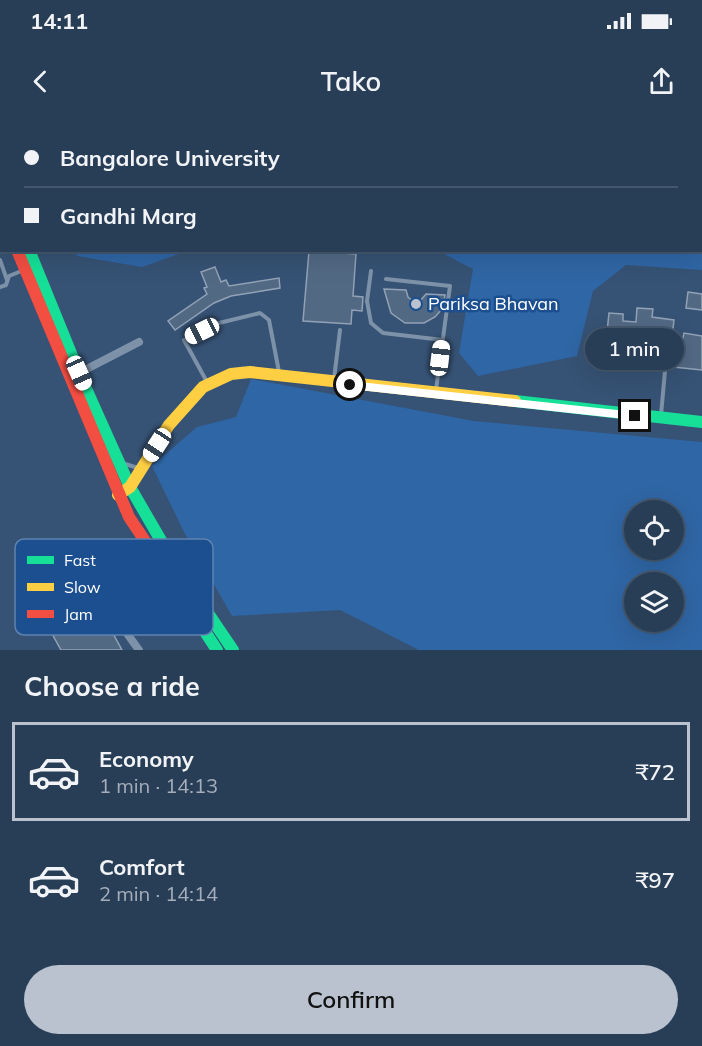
<!DOCTYPE html>
<meta charset="utf-8">
<style>
body{margin:0;font-family:Mulish,sans-serif;background:#344961;color:#f1f3f6;height:100vh;display:flex;flex-direction:column;font-size:22px;white-space:nowrap}
*{box-sizing:border-box;margin:0}
p{font-size:20px;color:#a5aeba}
.icon{flex:none;width:33px;height:33px;fill:none;stroke:currentColor;stroke-width:2;stroke-linecap:round;stroke-linejoin:round}
.map{position:relative;height:530px;overflow:hidden}
.sheet{display:flex;flex-direction:column;background:#283e57;flex:1}
.sheet>*{flex:none}
.top-card{position:absolute;left:0px;top:0px;width:702px;height:132px;box-shadow:0 6px 24px #0002,0 0 0 2px #44576d;display:grid;align-content:center;height:132px;padding:0 24px;background:#283e57}
.fabs{position:absolute;left:624px;top:380px;display:grid;gap:12px}
.fabs a{display:grid;place-items:center;width:60px;height:60px;border-radius:50%;background:#283e57;box-shadow:0 6px 24px #0002,0 0 0 2px #44576d;font-size:30px}
.end{position:absolute;width:27px;height:27px;margin:-14px;border:8px solid #fff;background:#111;box-shadow:0 0 0 3px #111}
.from{border-radius:50%}
.bubble{position:absolute;height:42px;border-radius:21px;background:#283e57;box-shadow:0 6px 24px #0002,0 0 0 2px #44576d;font-size:20px;font-weight:600;line-height:42px;text-align:center}
.car{position:absolute;width:18px;height:36px;margin:-18px -9px;border-radius:8px;box-shadow:0 0 4px 2px #0007;background:linear-gradient(#fff 24%,#345 0 40%,#fff 0 76%,#345 0 86%,#fff 0)}
.top-card b{display:flex;align-items:center;gap:21px;height:57px;font-size:22px}
.top-card b+b{border-top:2px solid #44576d}
.top-card i{width:15px;height:15px;background:#f1f3f6}
ul{padding:0;list-style:none}
li{display:flex;align-items:center;gap:18px;height:99px;margin:0 12px 9px;padding:0 12px;border:3px solid transparent;border-radius:0px}
li div{flex:1}
li b{display:block;font-size:22px}
li em{font-style:normal;font-weight:600}
li.current{border-color:#b9c2ce}
li>.icon{width:54px;height:54px;stroke-width:1.5}
h2{padding:0 24px;font-size:27px;line-height:72px}
.button{display:flex;gap:12px;margin-top:auto;padding:12px 24px}
.button a{flex:1;height:69px;border-radius:36px;background:#b9c2ce;color:#111;font-size:24px;font-weight:600;line-height:69px;text-align:center}
.status{display:flex;justify-content:space-between;align-items:center;height:42px;padding:0 30px;background:#283e57;direction:ltr}
.status svg{height:16px;fill:currentColor}
header{display:flex;justify-content:space-between;align-items:center;height:78px;padding:0 24px;background:#283e57;font-size:27px;font-weight:600}
.map>svg:first-child{display:block}
.green{fill:#2f66a5;fill-rule:evenodd}
.building{fill:#526984;stroke:#92a2b6;stroke-width:1.5}
.lines{fill:none;stroke-linecap:round;stroke-linejoin:round}
.lane{stroke:#7d92a8;stroke-width:4}
.street{stroke:#7d92a8;stroke-width:8}
.fast{stroke:#16e098;stroke-width:12}
.slow{stroke:#ffcf43;stroke-width:12}
.jam{stroke:#f24e42;stroke-width:12}
.route{stroke:#fff;stroke-width:8}
.poi-dot{fill:#b9c2ce;stroke:#1b4f8f;stroke-width:2}
.labels{text-anchor:middle;stroke-width:5;stroke-linejoin:round;paint-order:stroke}
.poi-label{font-size:18px;fill:#fff;stroke:#1b4f8f;text-anchor:start}
.key{fill:#1b4f8f;stroke:#5f84b1;stroke-width:1.5}
.key-label{font-size:16px;fill:#fff}
</style>
<div class="status"><b>14:11</b><svg viewBox="0 0 49 12"><path d="M0 12V9h3v3zM5 12V6h3v6zM10 12V3h3v9zM15 12V0h3v12zM26 1h20v11H26zM47 4h2v5h-2z"/></svg></div>
<header><svg class="icon" aria-label="back" viewBox="0 0 24 24"><path d="M15 5l-7 7 7 7"/></svg>Tako<svg class="icon" aria-label="share" viewBox="0 0 24 24"><path d="M12 15V3M7 8l5-5 5 5M5 13v7h14v-7"/></svg></header>
<div class="map">
<svg width="702" height="530" viewBox="0 0 702 530">
<rect width="100%" height="100%" fill="#365274"/>
<path class="green" d="M71 0H702V150L626 145 593 171 577 236 478 256 459 233 473 149 438 131 700 130V2L71 1Z
M75 131V130L187 131 142 147 77 136Z
M251 259 474 301 702 322V530H419L340 490 232 496 184 412 152 346 197 307 236 297ZM634 390H674V429H634ZM634 462H674V501H634Z"/>
<path class="building" d="M327 130H344L343 133 356 134 353 176 363 177 362 191 352 190 351 204 303 201 309 131 327 132Z
M215 147 221 162 226 160 229 166 279 158 280 168 231 176 214 183 175 210 168 201 207 174 204 168 207 167 201 152Z
M384 169 406 170 408 177 413 181H420L426 174 445 175 443 188 435 197 424 203H405L391 193Z
M688 172 702 174V190L686 188Z
M637 188 653 189 652 197 674 200 672 217 683 218 684 213 702 216V250L625 242 628 214 607 212 609 193 623 194V201L636 202Z
M87 466 122 530H61L40 492Z"/>
<g class="lines">
<path class="lane" d="M1 0 18 2
M27 2V0
M0 15H2
M0 112 2 111
M0 140 7 160
M371 151 367 181 371 203 383 213 443 220
M386 159 450 166 436 270
M0 167 6 165 9 156 24 150
M334 259 340 210
M207 262 184 220 219 203 260 193 269 200 279 252
M661 295 665 251
M122 343 138 348"/>
<path class="street" d="M79 253 139 222
M139 530 110 490C124 481 131 475 133 457L157 438"/>
<path class="fast" d="M0 85 2 90
M29 130 79 253 130 367 174 443 233 530
M515 281 702 302
M175 466 217 530"/>
<path class="slow" d="M118 375 130 367 169 305 203 267 231 254 250 252 515 281"/>
<path class="jam" d="M0 34 2 41
M17 130 129 397 175 466"/>
</g>
<g class="lines">
<path class="route" d="M350 265 635 296"/>
</g>
<circle class="poi-dot" cx="416" cy="184" r="6"/>
<g class="labels">
<g class="poi-label">
<text x="428" y="190">Pariksa Bhavan</text>
</g>
</g>
<rect x="15" y="419" width="198" height="96" rx="9" class="key"/>
<rect x="27" y="436" width="27" height="8" fill="#16e098"/>
<rect x="27" y="463" width="27" height="8" fill="#ffcf43"/>
<rect x="27" y="490" width="27" height="8" fill="#f24e42"/>
<g class="key-label">
<text x="64" y="446">Fast</text>
<text x="64" y="473">Slow</text>
<text x="64" y="500">Jam</text>
</g>
</svg>
<div class="fabs">
<a><svg class="icon" aria-label="locate" viewBox="0 0 24 24"><circle cx="12" cy="12" r="6"/><path d="M12 2v4M12 18v4M2 12h4M18 12h4"/></svg></a>
<a><svg class="icon" aria-label="layers" viewBox="0 0 24 24"><path d="M12 4l9 5-9 5-9-5zM3 14l9 5 9-5"/></svg></a>
</div>
<i class="end from" style="left:350px;top:265px"></i>
<i class="end" style="left:635px;top:296px"></i>
<div class="bubble" style="left:585px;top:208px;width:99px">1 min</div>
<i class="car" style="left:202px;top:211px;rotate:244deg"></i>
<i class="car" style="left:440px;top:238px;rotate:7deg"></i>
<i class="car" style="left:79px;top:253px;rotate:156deg"></i>
<i class="car" style="left:157px;top:325px;rotate:213deg"></i>
<div class="top-card">
<b><i class="from"></i>Bangalore University</b>
<b><i></i>Gandhi Marg</b>
</div>
</div>
<section class="sheet">
<h2>Choose a ride</h2>
<ul>
<li class="current"><svg class="icon" aria-label="car" viewBox="0 0 24 24"><path d="M5 17H2v-5l4-1 3-4h7l3 4 3 1v5h-3M9 17h6M6 11h13"/><circle cx="7" cy="17" r="2"/><circle cx="17" cy="17" r="2"/></svg><div><b>Economy</b><p>1 min · 14:13</p></div><em>₹72</em></li>
<li><svg class="icon" aria-label="car" viewBox="0 0 24 24"><path d="M5 17H2v-5l4-1 3-4h7l3 4 3 1v5h-3M9 17h6M6 11h13"/><circle cx="7" cy="17" r="2"/><circle cx="17" cy="17" r="2"/></svg><div><b>Comfort</b><p>2 min · 14:14</p></div><em>₹97</em></li>
</ul>
<div class="button"><a>Confirm</a></div>
</section>
